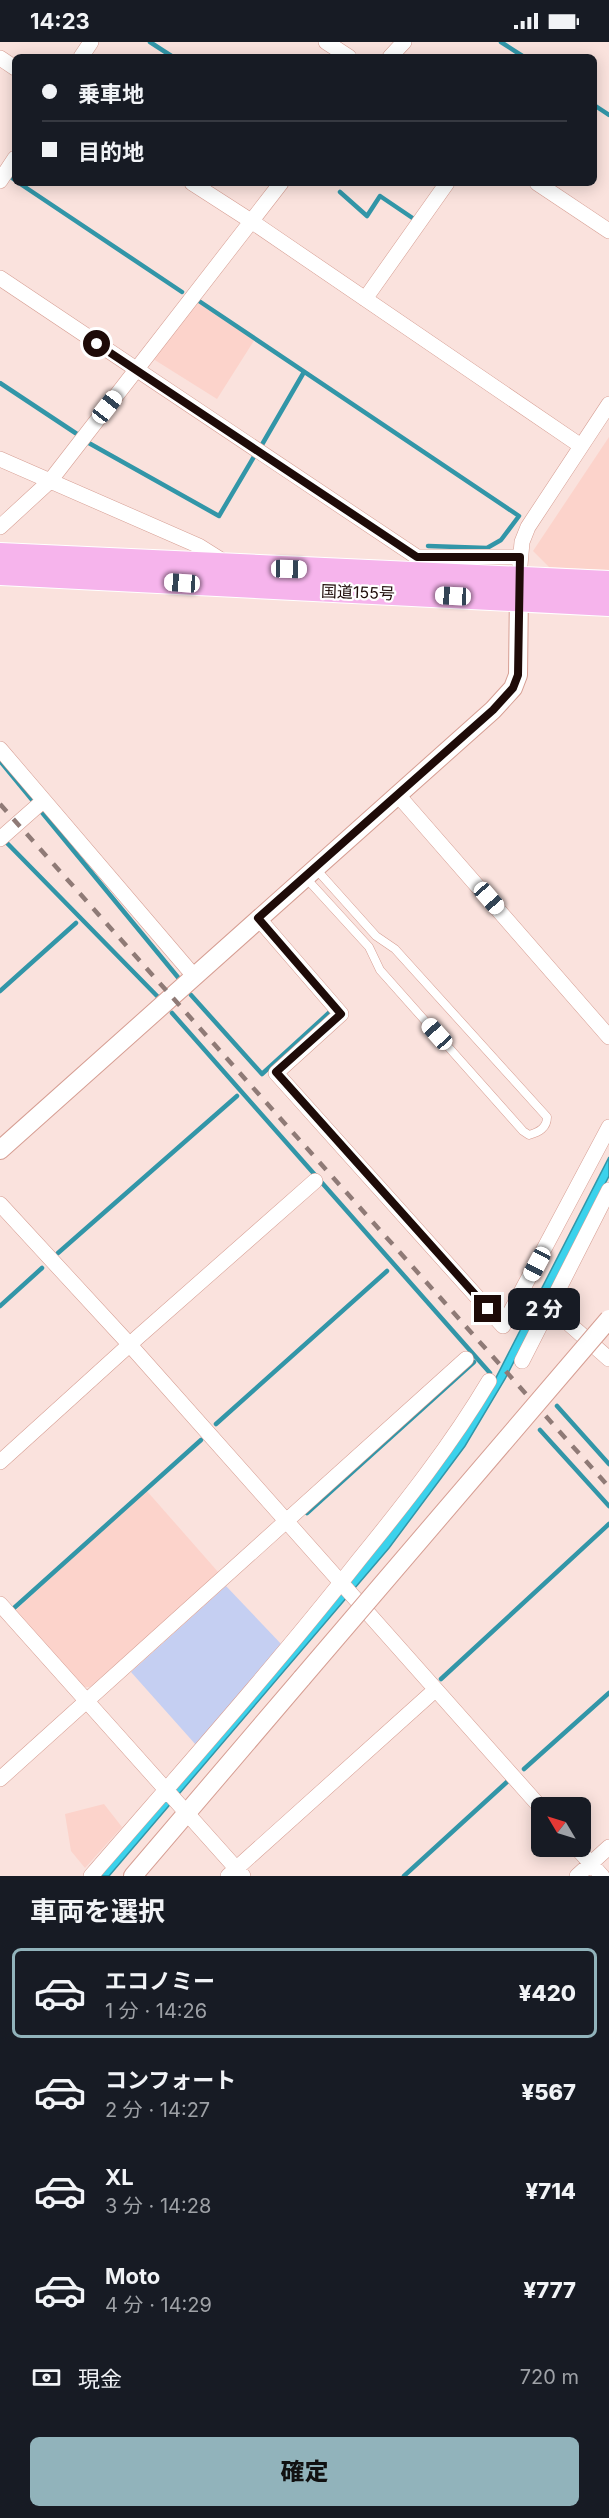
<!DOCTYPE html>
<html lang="ja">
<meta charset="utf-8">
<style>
body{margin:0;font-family:Inter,"Noto Sans JP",sans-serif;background:#242831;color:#f1f3f6;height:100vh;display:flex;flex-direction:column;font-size:22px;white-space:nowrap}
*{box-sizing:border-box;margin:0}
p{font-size:20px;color:#9ea1a6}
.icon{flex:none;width:33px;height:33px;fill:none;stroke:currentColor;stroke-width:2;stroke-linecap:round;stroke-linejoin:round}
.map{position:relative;height:1834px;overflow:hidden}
.panel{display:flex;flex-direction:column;background:#171b24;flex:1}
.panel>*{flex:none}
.banner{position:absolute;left:12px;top:12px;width:585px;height:132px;border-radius:9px;box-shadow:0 3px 15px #0003;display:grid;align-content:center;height:132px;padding:0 30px;background:#171b24}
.needle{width:39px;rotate:308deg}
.buttons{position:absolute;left:531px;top:1755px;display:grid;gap:12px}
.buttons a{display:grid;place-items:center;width:60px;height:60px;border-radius:9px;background:#171b24;box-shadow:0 3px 15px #0003;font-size:30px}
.end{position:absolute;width:27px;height:27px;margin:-14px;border:8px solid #1e0b08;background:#fff;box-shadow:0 0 0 3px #fff}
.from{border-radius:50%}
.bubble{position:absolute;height:42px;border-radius:9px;background:#171b24;box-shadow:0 3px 15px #0003;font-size:20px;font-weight:800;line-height:42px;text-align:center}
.car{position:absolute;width:18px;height:36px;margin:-18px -9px;border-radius:8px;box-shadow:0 0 4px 2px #0007;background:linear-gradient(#fff 24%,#345 0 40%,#fff 0 76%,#345 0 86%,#fff 0)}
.banner b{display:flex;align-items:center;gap:21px;height:57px;font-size:22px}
.banner b+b{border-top:2px solid #363941}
.banner i{width:15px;height:15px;background:#f1f3f6}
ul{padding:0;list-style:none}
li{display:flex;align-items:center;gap:18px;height:90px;margin:0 12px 9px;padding:0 18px;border:3px solid transparent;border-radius:9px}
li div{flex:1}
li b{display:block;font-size:22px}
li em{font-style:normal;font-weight:800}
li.on{border-color:#91b3bb}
li>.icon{width:54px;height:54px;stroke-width:1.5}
h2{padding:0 30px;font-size:27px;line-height:72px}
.pay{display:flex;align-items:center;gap:15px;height:66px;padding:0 30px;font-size:22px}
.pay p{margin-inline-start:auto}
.cta{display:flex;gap:12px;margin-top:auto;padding:12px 30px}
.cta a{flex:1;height:69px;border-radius:9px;background:#91b3bb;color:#111;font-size:24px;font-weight:800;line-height:69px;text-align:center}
.status{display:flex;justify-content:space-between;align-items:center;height:42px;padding:0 30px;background:#171b24;direction:ltr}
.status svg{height:16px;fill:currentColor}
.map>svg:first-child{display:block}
.built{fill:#fcd3cb}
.green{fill:#c5cff2}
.water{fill:#3bd2ec;stroke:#3296a8;stroke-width:1.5}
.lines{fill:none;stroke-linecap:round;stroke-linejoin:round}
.stream{stroke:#3296a8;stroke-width:4.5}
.service-casing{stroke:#d69e93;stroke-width:9}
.minor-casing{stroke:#d69e93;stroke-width:16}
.tertiary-casing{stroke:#d69e93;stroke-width:20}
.trunk-casing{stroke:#fff;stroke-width:26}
.service{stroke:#fff;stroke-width:8}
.minor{stroke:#fff;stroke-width:15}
.tertiary{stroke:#fff;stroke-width:18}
.trunk{stroke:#f6b4ec;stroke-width:24}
.rail{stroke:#8f7a76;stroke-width:4.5;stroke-dasharray:10 10;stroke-linecap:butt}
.tertiary-bridge-casing{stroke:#d69e93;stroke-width:20;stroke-linecap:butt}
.tertiary-bridge{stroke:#fff;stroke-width:18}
.route{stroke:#1e0b08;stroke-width:8}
.labels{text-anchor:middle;stroke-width:4.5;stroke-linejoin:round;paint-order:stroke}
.street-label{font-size:16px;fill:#1e0b08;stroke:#fff}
</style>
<div class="status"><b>14:23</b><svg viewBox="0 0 49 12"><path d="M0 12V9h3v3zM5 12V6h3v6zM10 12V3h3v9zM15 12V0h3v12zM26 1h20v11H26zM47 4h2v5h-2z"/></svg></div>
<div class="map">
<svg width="609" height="1834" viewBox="0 0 609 1834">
<rect width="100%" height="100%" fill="#fae2dd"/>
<path class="built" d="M195 257 255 297 217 357 150 315Z
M609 395V528L549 525 533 509Z
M146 1448 219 1531 90 1645H80L15 1569Z
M104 1762 122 1785 85 1826 71 1809 65 1772Z"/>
<path class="green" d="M226 1544 283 1604 196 1703 131 1630Z"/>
<path class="water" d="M609 1115V1134L505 1337 465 1404 389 1506 109 1834H97L484 1359Z"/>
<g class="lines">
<path class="stream" d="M150 0 173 15
M501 0 524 15
M594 63 609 73
M9 134 15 138
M19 141 182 250
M340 150 367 174 380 154 414 177
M199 259 519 474 501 498 487 506 428 504
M0 341 80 394
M87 400 219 474 255 413
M260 406 304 330
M0 719 33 759
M40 768 181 939
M6 800 160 957
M0 949 76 881
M191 953 262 1032 332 968
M172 971 490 1331
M58 1211 237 1054
M0 1264 42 1226
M557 1364 609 1422
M216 1382 387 1229
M540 1388 609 1464
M307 1471 474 1320
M14 1566 201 1398
M441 1637 609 1482
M524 1727 609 1651
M404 1834 508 1739"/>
<g class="service-casing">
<path id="service" d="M305 835 369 905 380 928 523 1089 529 1093C539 1090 547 1086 547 1075L395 907 376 894 316 827"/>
</g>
<g class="minor-casing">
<path id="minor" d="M326 0 349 15
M81 15 91 0
M390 15 404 0
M0 16 15 26
M0 139 15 116
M192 141 251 179 581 404
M537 141 609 189
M0 236 417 515H520
M365 257 447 141
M0 417 199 504 226 521
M0 485 50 439 281 141
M520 523 522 500 528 485 609 362
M0 707 194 934
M397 752 609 995
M0 797 43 759
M258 876 341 972 276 1031 503 1284 609 1085
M0 1162 130 1303 542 1767
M550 1265 609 1317
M522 1319 609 1148
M0 1420 138 1295 315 1139
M0 1562 243 1834
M0 1737 466 1317
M575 1804 602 1834
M91 1834C181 1730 273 1627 358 1519 405 1461 451 1403 489 1339
M228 1834 435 1648
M577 1834 609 1805"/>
</g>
<g class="tertiary-casing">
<path id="tertiary" d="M0 1108 493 668 513 646 518 633 519 547
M133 1834 302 1636"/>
</g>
<g class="trunk-casing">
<path id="trunk" d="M0 513 609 541
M0 531 609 562"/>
</g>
<use href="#service" class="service"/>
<use href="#minor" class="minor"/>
<use href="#tertiary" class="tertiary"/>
<use href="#trunk" class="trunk"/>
<path class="rail" d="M0 762 609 1445"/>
<g class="tertiary-bridge-casing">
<path id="tertiary-bridge" d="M302 1636 609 1277"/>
</g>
<use href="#tertiary-bridge" class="tertiary-bridge"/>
</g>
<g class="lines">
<path class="route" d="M97 302 417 515H520L518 633 513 646 493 668 258 876 341 972 276 1030 488 1267"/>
</g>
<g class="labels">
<g class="street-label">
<text transform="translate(358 550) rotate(2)" y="6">国道155号</text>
</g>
</g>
</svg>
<div class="buttons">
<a><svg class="needle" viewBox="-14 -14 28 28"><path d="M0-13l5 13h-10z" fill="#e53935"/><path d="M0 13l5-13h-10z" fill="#9ea1a6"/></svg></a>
</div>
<i class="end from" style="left:97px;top:302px"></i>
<i class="end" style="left:488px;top:1267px"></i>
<div class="bubble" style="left:508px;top:1246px;width:72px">2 分</div>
<i class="car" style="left:107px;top:365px;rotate:38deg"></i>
<i class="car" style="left:289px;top:527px;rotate:91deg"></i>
<i class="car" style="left:182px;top:541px;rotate:274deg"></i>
<i class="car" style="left:453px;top:554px;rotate:273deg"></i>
<i class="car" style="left:489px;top:856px;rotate:139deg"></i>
<i class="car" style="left:437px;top:992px;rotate:318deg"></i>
<i class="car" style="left:537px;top:1222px;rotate:208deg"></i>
<div class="banner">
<b><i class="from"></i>乗車地</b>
<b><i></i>目的地</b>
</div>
</div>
<section class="panel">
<h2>車両を選択</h2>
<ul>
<li class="on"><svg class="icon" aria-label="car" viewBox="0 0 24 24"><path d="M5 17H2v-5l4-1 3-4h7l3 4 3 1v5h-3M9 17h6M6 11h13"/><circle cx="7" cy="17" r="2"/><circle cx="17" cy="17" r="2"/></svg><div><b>エコノミー</b><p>1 分 · 14:26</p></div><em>¥420</em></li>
<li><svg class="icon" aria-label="car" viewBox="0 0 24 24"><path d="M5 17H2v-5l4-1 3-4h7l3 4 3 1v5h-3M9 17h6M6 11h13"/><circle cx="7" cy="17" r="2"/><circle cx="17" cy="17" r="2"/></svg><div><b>コンフォート</b><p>2 分 · 14:27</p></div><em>¥567</em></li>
<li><svg class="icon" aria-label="car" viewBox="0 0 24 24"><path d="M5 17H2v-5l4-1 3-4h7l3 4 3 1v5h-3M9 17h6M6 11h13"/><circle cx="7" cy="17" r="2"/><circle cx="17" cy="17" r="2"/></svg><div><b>XL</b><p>3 分 · 14:28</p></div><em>¥714</em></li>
<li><svg class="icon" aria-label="car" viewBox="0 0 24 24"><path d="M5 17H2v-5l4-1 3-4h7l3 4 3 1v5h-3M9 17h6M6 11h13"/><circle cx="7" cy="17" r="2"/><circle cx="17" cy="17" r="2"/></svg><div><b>Moto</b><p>4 分 · 14:29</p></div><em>¥777</em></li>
</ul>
<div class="pay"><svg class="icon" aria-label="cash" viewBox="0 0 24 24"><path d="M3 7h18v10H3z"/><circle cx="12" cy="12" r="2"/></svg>現金<p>720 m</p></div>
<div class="cta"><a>確定</a></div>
</section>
